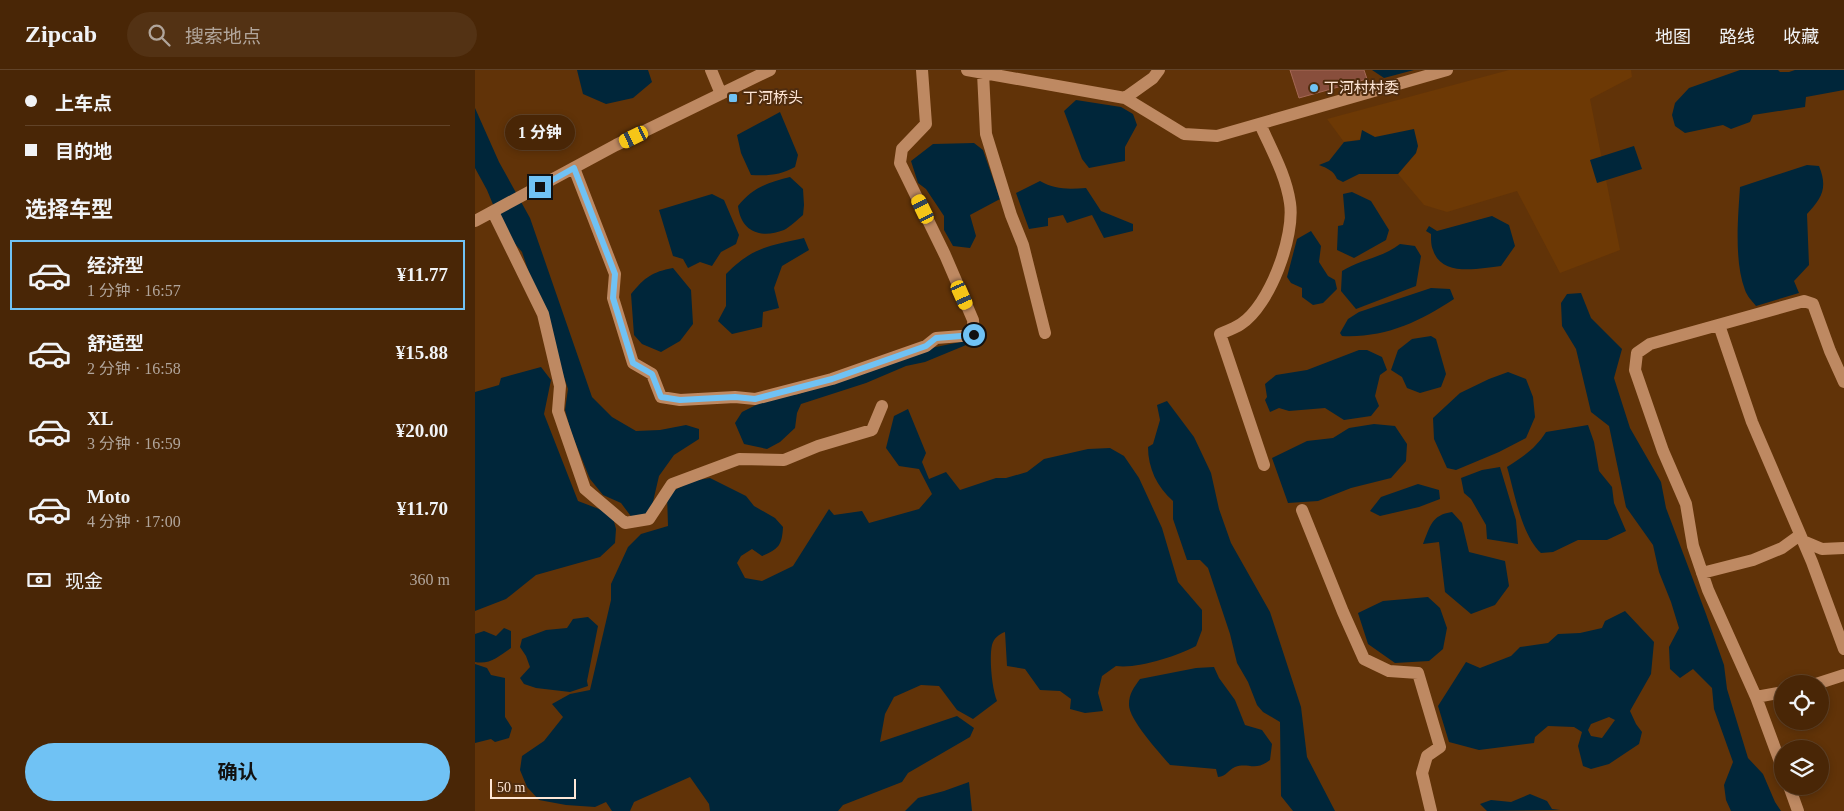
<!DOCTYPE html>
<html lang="zh">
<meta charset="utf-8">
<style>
body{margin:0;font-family:"Times New Roman","Noto Sans SC",serif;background:#533214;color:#f1f3f6;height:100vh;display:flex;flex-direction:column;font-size:19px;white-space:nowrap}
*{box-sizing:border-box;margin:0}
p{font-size:16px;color:#b1a59b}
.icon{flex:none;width:28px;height:28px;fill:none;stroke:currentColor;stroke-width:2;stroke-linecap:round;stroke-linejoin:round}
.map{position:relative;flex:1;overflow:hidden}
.side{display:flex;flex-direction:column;background:#492606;width:475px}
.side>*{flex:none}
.hud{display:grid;align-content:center;height:110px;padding:0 25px;background:#492606}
.buttons{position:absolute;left:1299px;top:605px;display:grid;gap:10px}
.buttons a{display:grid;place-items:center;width:55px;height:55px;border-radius:50%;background:#492606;box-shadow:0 2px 8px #0003,0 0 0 1px #614328;font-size:25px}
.scale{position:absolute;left:15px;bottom:12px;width:86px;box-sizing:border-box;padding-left:5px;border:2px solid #fee6d6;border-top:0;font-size:14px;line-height:18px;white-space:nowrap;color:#fee6d6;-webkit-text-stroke:4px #4f2c0e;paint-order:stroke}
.end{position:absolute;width:22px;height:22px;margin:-11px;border:6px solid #70c2f4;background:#111;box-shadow:0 0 0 2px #111}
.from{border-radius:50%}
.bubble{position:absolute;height:35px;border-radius:18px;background:#492606;box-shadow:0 2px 8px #0003,0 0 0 1px #614328;font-size:16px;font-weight:700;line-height:35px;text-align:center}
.car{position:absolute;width:15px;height:30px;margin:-15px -8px;border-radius:6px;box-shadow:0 0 4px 1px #0007;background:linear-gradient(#f5c518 24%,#345 0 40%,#f5c518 0 76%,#345 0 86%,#f5c518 0)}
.hud b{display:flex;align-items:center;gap:18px;height:48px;font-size:19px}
.hud b+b{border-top:1px solid #614328}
.hud i{width:12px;height:12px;background:#f1f3f6}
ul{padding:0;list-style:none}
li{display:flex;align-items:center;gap:15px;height:70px;margin:0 10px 8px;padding:0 15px;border:2px solid transparent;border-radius:0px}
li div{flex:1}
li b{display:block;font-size:19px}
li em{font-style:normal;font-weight:700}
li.selected{border-color:#70c2f4}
li>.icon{width:45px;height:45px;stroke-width:1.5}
h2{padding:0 25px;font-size:22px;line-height:60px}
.pay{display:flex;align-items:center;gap:12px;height:55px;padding:0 25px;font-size:19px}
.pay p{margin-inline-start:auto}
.cta{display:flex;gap:10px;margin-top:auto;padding:10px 25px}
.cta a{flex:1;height:58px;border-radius:30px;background:#70c2f4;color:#111;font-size:20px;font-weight:700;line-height:58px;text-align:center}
header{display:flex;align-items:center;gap:30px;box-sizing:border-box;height:70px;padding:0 25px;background:#492606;border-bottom:1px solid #614328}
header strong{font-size:24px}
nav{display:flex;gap:28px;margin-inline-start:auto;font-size:18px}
.search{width:350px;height:45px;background:#533214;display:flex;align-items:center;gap:12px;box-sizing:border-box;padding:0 18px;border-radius:28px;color:#b1a59b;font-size:19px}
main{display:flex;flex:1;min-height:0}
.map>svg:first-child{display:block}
.built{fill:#6d3905}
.water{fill:#00263a;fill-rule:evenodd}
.building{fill:#884e3c;stroke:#a56855}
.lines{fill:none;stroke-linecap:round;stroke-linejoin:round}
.street{stroke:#be8962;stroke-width:12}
.route{stroke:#70c2f4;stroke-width:6}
.poi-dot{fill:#70c2f4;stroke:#4f2c0e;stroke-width:2}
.labels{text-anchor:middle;stroke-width:4;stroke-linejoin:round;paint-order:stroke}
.poi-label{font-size:15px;fill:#fee6d6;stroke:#4f2c0e;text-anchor:start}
</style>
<header>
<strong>Zipcab</strong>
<div class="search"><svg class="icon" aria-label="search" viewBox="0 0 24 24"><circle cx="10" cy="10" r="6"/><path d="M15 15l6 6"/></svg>搜索地点</div>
<nav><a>地图</a><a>路线</a><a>收藏</a></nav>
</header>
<main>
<section class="side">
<div class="hud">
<b><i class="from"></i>上车点</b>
<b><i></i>目的地</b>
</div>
<h2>选择车型</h2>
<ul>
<li class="selected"><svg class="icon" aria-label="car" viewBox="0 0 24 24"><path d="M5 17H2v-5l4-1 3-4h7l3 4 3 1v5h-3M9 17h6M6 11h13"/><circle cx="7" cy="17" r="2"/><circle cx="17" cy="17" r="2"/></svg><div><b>经济型</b><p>1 分钟 · 16:57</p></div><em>¥11.77</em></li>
<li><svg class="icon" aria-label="car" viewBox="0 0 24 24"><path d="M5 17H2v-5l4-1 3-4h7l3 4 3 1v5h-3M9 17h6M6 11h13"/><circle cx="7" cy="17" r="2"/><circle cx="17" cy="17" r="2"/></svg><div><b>舒适型</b><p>2 分钟 · 16:58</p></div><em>¥15.88</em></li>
<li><svg class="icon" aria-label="car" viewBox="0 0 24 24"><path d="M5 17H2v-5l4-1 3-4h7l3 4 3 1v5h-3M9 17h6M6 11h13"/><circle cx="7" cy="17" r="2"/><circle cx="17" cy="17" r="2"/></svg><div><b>XL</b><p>3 分钟 · 16:59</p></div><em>¥20.00</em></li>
<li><svg class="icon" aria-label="car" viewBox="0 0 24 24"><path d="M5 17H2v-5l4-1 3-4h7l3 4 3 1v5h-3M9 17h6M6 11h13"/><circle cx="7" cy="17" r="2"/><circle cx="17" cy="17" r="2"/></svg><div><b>Moto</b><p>4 分钟 · 17:00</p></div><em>¥11.70</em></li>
</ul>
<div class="pay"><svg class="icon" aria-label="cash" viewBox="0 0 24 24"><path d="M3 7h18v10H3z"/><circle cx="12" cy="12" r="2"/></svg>现金<p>360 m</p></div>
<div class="cta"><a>确认</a></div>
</section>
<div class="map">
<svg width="1369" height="741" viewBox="0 0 1369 741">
<rect width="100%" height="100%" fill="#613308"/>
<path class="built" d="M1034 0H1156L1157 7 1115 29 1145 180 1085 203 1042 121 972 142 949 135 923 104 941 83 900 67 869 72 852 49Z"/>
<path class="water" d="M102 0H173L177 12 158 28 131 34 108 24Z
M897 0H939L909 8Z
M1265 0H1303L1305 2H1314L1320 0H1369V20L1331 27 1330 37 1278 45 1275 52 1256 59 1248 55 1210 63 1200 56 1197 45 1200 33 1214 18Z
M601 30 646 37 658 44 662 55 650 77V91L614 98 607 89 589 41Z
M0 38 24 92 55 148 117 327 137 347 161 361 185 360 211 355 224 359V369L199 385 184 406 174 449 161 453 146 433 128 425 115 409 96 362 90 340 93 319 47 182 29 161 12 120 0 98Z
M305 42 323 85 320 97C306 105 292 106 276 105L266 83 262 65Z
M939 59 943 76 941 83 923 104H884L868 112 862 109C859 101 852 98 844 95L854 91 869 72 885 70 887 60 900 67Z
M499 73 508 80 525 129 495 145 501 166 495 178 478 176 469 160V146L451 119 443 113 436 91 458 74Z
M1159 76 1167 99 1122 113 1115 90Z
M1332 95 1344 96C1353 118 1347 128 1332 144L1334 195 1319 211 1324 223 1281 236C1277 231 1272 226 1270 220 1259 191 1263 148 1265 117Z
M315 107 328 119 329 135 328 145C322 150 315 157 309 160 286 169 266 162 263 136 278 117 292 113 315 107Z
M565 111C580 120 594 119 611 118L626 141 658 154V161L629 168 617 145 592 153 588 145 573 148V156L554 159 541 123Z
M877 122 896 131 914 160 911 170 879 188 862 180 863 156 868 155 870 148 868 124Z
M237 124 249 130 264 165 261 174 246 182 237 196 225 192 213 198 208 189 198 186 184 140Z
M1017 146 1034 155 1040 176 1026 196C1005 198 967 208 958 180 956 176 956 169 956 164L951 161 954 156 962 161Z
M836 161 846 176 844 192 853 206 860 210 862 219 848 233 838 235 827 227V218L816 213 812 207 822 169Z
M329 168 334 180 307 196 299 218 304 238 288 242 287 257 257 264 243 251 251 236V204C278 177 293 176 329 168Z
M925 174 940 176 946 186 941 216 881 239 866 221 867 201C886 189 907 188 925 174Z
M198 198 216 220 218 254 205 271 186 282 167 274 159 265 156 224C170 207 177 202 198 198Z
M956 218 975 219 979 229C944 252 910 268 867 266L865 263 873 249 884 242Z
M1106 223 1116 248 1147 279 1139 308 1155 358 1186 412 1191 438 1231 544 1249 595 1252 619 1273 688 1288 704 1300 732 1306 741H1256L1251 730 1249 715 1258 692 1239 639 1237 618 1218 599 1205 608 1195 599 1194 577 1204 558 1196 532 1184 502 1178 475 1151 437 1134 356 1116 342 1101 279 1087 256 1086 233 1092 224Z
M956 266 961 269 971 304 966 317 945 323 932 318 927 307 916 300 923 280 937 269Z
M495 270 496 273 450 292 431 296 391 313 326 334 322 343 320 358 305 372 292 379 269 374 260 353 267 342 309 321 321 325 456 278Z
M884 280H892L907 287 912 300 905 305 900 326 904 336 896 346 869 350 850 338 814 341 804 338 795 342 790 330 792 327 790 314 801 305 832 300Z
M66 297 76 310 69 344 103 431 137 444 141 459 140 473 125 487 61 505 31 529 0 541V322L24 315 26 308Z
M1033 302 1051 309 1058 327 1060 347 1051 368 1024 382 981 400 972 398 959 369 958 348 985 323 1014 309Z
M692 331 719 367 736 403 744 439 756 473 795 542 826 637 832 687 860 741H818L806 726 805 652 788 642 782 635 773 612 762 593 755 564 733 498 725 490H712L698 449V431C682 417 673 398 673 377L678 374 685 350 682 335Z
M433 339 451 383 447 392 454 409 471 402 485 420 521 408H531L552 402 569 389 613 379 635 378 649 386 664 408 687 458 703 512 727 540V560L721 576C702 586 663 599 641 596L627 606 623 623 628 641 610 643 595 639 596 629 585 621 565 620 550 599 532 596 530 562C524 564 519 568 517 575 514 588 517 619 522 631L498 649 482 640 464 616 446 615 419 627 410 644 405 672 482 646 499 658 495 667 433 703 427 712 368 735 363 741H235L234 734 215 707 159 732 155 741H137L131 732 120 737 91 735 64 730 52 717 45 700 47 686 69 671 88 647 77 634 95 624 115 620 136 530V514L153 477 166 464 193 456 192 424 217 411 235 408 271 426 279 436 300 448 308 457C307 475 304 479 287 486L277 479 266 486 262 493 270 508 287 511 318 496 354 439 359 445 387 441 394 453 444 439 457 424 444 399 424 396 411 378 419 346Z
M899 354 920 356 932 374 931 391 916 408 876 418 843 431 813 433 797 388 832 371 858 368 874 358Z
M1113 355 1119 372 1124 401 1137 417 1139 433 1151 461 1132 470H1103L1078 482 1066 483C1046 464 1040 424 1032 397 1048 387 1061 378 1071 362Z
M1025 397 1041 450 1043 474 1012 469 1011 455 996 429 989 423 986 408 1007 400Z
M943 414 964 420 965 429 944 437 905 446 895 441 906 427Z
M977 442 987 453 994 482 1030 491 1034 516 1020 535 996 544 970 522 964 472 948 474C955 457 956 445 977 442Z
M953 527 965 538 972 558 968 579 954 591 920 593 893 574 883 543 908 531Z
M1150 541 1179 572 1176 604 1155 641 1161 654 1167 662 1164 674 1134 694 1116 699 1108 696 1103 676 1107 662 1099 657 1073 656 1060 667 1059 673 1004 680 974 672 963 636 991 592 1005 598 1036 586 1045 577 1073 573 1083 564 1105 563 1127 558 1130 551ZM1134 647 1140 650 1127 668 1116 666 1113 660 1116 654Z
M113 547 123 556 112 611 113 616 95 622 61 618 49 614 45 608 55 597 51 586 45 577 47 569 71 560 92 558 98 549Z
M29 558 36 561V578C24 586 15 595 0 592V564L9 561 21 566Z
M0 594 12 598 16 605 30 608V647L37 658 34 668 20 672 16 669 0 673Z
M739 597 744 608 760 630 770 655 787 660 797 674 795 690C780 702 773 692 760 697 753 700 752 706 743 707L741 699 695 695C685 683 653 649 654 634 654 624 659 617 665 609L721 598Z
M494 712 497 741H430L443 728 469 721Z
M1055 724 1072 731 1077 739 1085 740 1012 741 1005 734 1016 730 1036 732Z"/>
<path class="building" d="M815 0H889L892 9 824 28Z"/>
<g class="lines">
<path class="street" d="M236 0 246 24
M492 0 650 28 709 64 742 66 972 0
M508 3 511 64 536 145 548 175 570 263
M650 28 678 8 684 0
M785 54C796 79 811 105 815 133 820 166 795 235 766 254 760 258 752 261 745 264L789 395
M99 98 140 204 138 228 158 293 177 304 186 327 205 330 260 327 280 329 357 309 451 276 461 268 499 265 498 250 470 185 425 93 427 79 451 54 447 0
M18 142 68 244 85 316 83 341 110 419 150 453 174 449 197 414 264 389 309 390 343 376 397 360 407 336
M0 151 141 75 295 0
M1244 255 1277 352 1328 471 1347 479 1369 478
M827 440 868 542 889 589 914 601 943 603 965 677 952 686 947 703 956 741
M1328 471 1337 492 1369 579
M1227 503 1278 490 1307 478 1325 465
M1341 614 1369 605
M1281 627 1308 622
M1308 700 1281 627 1233 520 1218 476 1211 434 1188 381 1160 300 1162 283 1175 274 1329 231 1338 234 1355 281 1369 312
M1314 716 1323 741"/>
</g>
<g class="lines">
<path class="route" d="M65 117 99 98 140 204 138 228 158 293 177 304 186 327 205 330 260 327 280 329 357 309 451 276 461 268 499 265"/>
</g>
<g class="poi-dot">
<circle cx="839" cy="18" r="5"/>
<rect x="253" y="23" width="10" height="10" rx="2.5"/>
</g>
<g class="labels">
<g class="poi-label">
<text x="849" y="23">丁河村村委</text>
<text x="268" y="33">丁河桥头</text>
</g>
</g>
</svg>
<div class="buttons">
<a><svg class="icon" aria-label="locate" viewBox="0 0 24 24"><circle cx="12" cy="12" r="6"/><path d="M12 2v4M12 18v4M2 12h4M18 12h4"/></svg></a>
<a><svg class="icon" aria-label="layers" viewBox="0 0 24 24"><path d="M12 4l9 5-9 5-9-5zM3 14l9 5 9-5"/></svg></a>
</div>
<div class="scale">50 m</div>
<i class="end from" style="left:499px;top:265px"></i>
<i class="end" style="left:65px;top:117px"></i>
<div class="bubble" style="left:30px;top:45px;width:70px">1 分钟</div>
<i class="car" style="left:159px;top:67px;rotate:244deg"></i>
<i class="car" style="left:448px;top:139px;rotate:334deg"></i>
<i class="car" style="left:487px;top:225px;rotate:156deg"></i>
</div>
</main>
